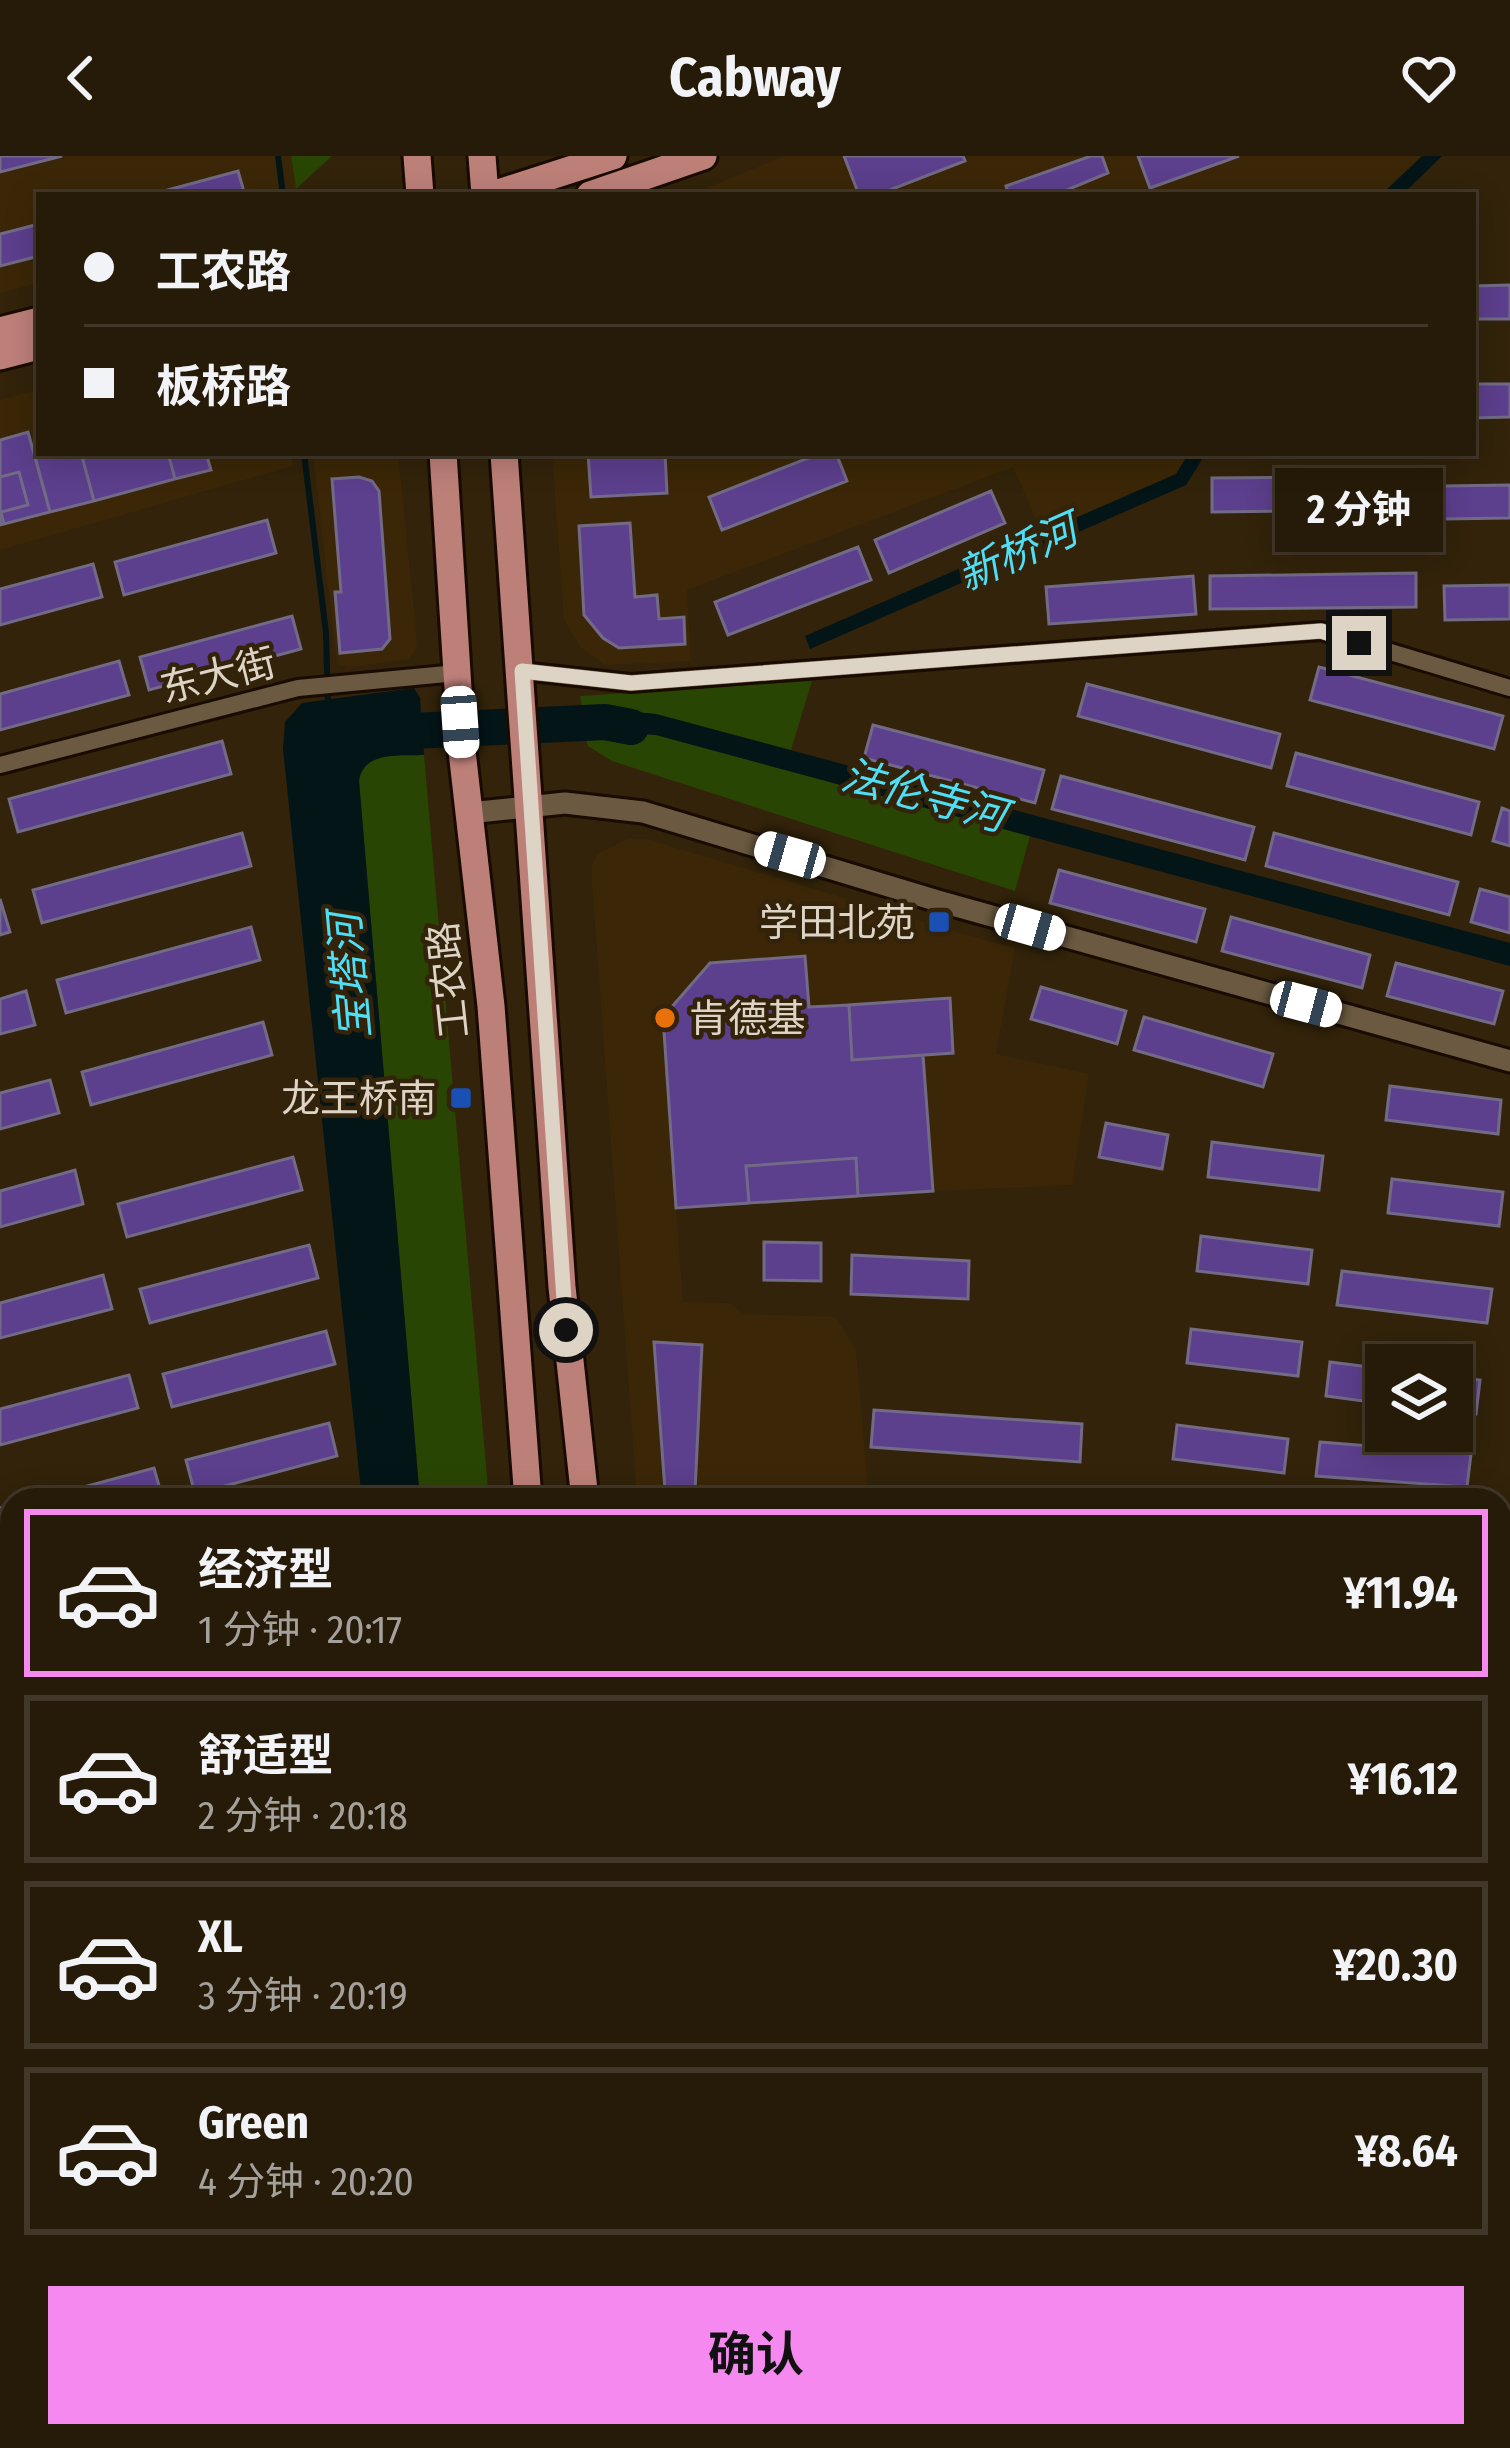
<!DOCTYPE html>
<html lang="zh">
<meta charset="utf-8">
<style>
body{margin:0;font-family:"Fira Sans Condensed","Noto Sans SC",sans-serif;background:#2e2312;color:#f1f3f6;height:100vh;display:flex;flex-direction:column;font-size:45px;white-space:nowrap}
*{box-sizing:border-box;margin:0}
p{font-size:39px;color:#a4a19c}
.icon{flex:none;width:66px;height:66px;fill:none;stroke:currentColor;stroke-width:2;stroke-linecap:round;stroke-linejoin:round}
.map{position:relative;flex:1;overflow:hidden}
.side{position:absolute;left:0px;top:1332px;width:1512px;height:960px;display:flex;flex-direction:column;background:#261a08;border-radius:36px 36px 0 0;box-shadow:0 6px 30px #0003,0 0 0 3px #423829}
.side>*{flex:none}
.top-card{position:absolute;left:36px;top:36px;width:1440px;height:264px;border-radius:0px;box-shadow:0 6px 30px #0003,0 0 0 3px #423829;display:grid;align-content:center;height:264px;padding:0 48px;background:#261a08}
.tools{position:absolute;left:1365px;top:1188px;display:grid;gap:24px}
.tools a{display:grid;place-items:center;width:108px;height:108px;border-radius:0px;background:#261a08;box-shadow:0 6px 30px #0003,0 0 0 3px #423829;font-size:60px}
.end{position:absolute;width:54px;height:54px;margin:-27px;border:15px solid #ded4c6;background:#111;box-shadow:0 0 0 6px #111}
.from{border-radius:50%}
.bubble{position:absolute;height:84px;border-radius:0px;background:#261a08;box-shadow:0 6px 30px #0003,0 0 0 3px #423829;font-size:39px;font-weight:700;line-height:84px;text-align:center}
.car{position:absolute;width:36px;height:72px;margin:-36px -18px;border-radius:15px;box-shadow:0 0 9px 3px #0007;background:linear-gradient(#fff 24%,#345 0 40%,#fff 0 76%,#345 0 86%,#fff 0)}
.top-card b{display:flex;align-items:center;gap:42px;height:114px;font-size:45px}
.top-card b+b{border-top:3px solid #423829}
.top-card i{width:30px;height:30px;background:#f1f3f6}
ul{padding:21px 0 0;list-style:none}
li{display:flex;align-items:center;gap:36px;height:168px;margin:0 24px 18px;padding:0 24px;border:6px solid #423829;border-radius:0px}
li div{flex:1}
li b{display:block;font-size:45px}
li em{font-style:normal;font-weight:700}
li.on{border-color:#f589ef}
li>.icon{width:108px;height:108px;stroke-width:1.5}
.button{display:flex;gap:24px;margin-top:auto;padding:24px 48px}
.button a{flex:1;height:138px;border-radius:0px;background:#f589ef;color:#111;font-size:48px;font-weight:700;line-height:138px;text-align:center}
header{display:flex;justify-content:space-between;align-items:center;height:156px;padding:0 48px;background:#261a08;font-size:54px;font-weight:700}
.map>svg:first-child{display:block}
.built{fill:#3b2707}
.green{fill:#294503}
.water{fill:#041518}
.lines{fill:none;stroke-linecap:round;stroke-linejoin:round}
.stream{stroke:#041518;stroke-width:6}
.river{stroke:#041518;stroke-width:36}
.building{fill:#5c3f8d;stroke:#726a86;stroke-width:3}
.minor-casing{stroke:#190b00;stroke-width:22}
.tertiary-casing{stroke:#190b00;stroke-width:27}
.primary-casing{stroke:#190b00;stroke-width:33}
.minor{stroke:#6b5a41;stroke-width:16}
.tertiary{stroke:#6b5a41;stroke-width:21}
.primary{stroke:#bd8079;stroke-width:27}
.route{stroke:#ded4c6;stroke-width:15}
.transit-dot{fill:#1a4fb4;stroke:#32230a;stroke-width:4.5}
.food-dot{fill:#e8710a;stroke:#32230a;stroke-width:4.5}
.labels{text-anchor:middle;stroke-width:9;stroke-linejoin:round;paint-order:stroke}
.street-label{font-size:39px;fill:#ded4c6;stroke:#32230a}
.poi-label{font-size:39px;fill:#ded4c6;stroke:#32230a;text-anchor:end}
.water-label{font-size:42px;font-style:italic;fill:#4edff6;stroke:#32230a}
</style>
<header><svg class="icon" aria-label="back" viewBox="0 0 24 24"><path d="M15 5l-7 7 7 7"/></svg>Cabway<svg class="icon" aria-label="heart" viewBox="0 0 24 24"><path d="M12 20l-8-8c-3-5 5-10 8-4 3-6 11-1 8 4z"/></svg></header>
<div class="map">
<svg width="1510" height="2292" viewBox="0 0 1510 2292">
<rect width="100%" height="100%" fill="#32230a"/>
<path class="built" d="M0 0H291L296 33 290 39H39V127L0 137Z
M785 0H1422L1381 39H689Z
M39 233V297H291L293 310 0 394V244Z
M313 297H398L416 474 417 491 409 503 349 511 337 508Z
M552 297H1189L1176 318 1042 377 1013 311 687 434 691 505 605 509 581 492 564 464Z
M628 683H646L1015 793 996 898 1089 918 1072 1029 933 1035 746 1011 749 1047 676 1052 683 1146 730 1147 744 1158 836 1161 856 1194 869 1344H637L591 713 597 698Z
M190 2280H446L444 2292H149L148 2285Z
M715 2280H866V2292H716Z"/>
<path class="green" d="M291 0H332L296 33Z
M812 525 791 594 656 558 582 551 580 540Z
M583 574 656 579 1030 680 1015 735 612 605 588 590Z
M424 599 489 1344H420L359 625C363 595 399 600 424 599Z"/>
<path class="water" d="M1422 0H1442L1402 39H1381Z
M1189 297H1206L1186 329 810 493 805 480 1176 318Z
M414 532 420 542 424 599C399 600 363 595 359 625L420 1344H362L283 593 285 566 302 547Z
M582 551 656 558 1510 787V810L656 579 583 573Z
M446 2280H499L498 2292H444Z"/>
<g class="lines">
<path class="stream" d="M278 0 283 39
M304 297 326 477 328 549"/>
<path class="river" d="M376 581 390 576 605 566 631 571"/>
</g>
<path class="building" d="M0 0H62L0 16Z
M844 0H963L965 5 877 39H859Z
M1091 0H1102L1108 17 1055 39H1009L1006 30Z
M1138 0H1239L1150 32Z
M238 15 245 39H149Z
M39 68V100L0 110V78Z
M1510 129V163H1473V130Z
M1473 228H1510V261L1473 262Z
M28 276 50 356 4 368 1 356 28 349 19 316 0 321V284Z
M34 297H81L94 345 50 356Z
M81 297H168L175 323 94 345Z
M168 297H206L211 314 175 323Z
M588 297H665L667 337 591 341Z
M821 297H836L847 325 722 374 709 341Z
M19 316 28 349 1 356 4 368 0 369V321Z
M1417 320 1418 353 1212 356V322Z
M359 321 372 325 379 335 390 483 382 493 340 497 335 436H341L332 323Z
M1510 329V362L1444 363V330Z
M991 335 1005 367 889 417 875 384Z
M267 364 276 397 124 439 115 406Z
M630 367 635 441 657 439 659 463 684 461 685 488 619 492 603 482 584 459 579 370Z
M858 391 871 424 728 479 715 446Z
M93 408 102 441 0 469V433Z
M1416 417V451L1210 453V420Z
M1193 420 1196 458 1049 468 1046 431Z
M1510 429V463L1445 464 1444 430Z
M292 460 301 493 149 534 140 501Z
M119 505 129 539 0 574V538Z
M1319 511 1503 560 1494 593 1310 544Z
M1087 528 1280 578 1271 612 1078 560Z
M873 569 1044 614 1035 647 864 602Z
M222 585 231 618 18 676 9 643Z
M1296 597 1479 646 1471 679 1287 630Z
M1061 620 1254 671 1245 704 1052 653Z
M1502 652 1510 655V690L1493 685Z
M242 677 251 710 42 767 33 734Z
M1274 677 1458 726 1449 759 1266 710Z
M1059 714 1205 753 1196 786 1050 747Z
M1480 733 1510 741V777L1471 766Z
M0 743 10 776 0 779Z
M1231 761 1370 799 1362 832 1222 795Z
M251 771 260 804 66 857 57 824Z
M805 800 809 851 849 849 852 904 923 899 933 1035 858 1040 856 1002 746 1010 749 1047 676 1052 663 861 710 807Z
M1396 807 1503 835 1494 868 1387 840Z
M1041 831 1126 855 1117 888 1031 863Z
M26 835 35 869 0 878V843Z
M950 842 953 897 852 904 849 849Z
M1144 861 1273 898 1263 931 1134 894Z
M263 866 272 899 91 949 82 916Z
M50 924 59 957 0 973V937Z
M1390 930 1501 944 1498 978 1386 964Z
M1106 967 1168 979 1162 1013 1099 1001Z
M1212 986 1323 1000 1319 1034 1208 1021Z
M293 1001 302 1034 127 1081 118 1048Z
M856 1002 858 1040 749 1047 746 1010Z
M75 1014 83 1048 0 1071V1035Z
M1392 1023 1503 1036 1499 1070 1388 1057Z
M1201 1080 1312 1094 1308 1128 1197 1115Z
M764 1086 821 1087V1125L764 1124Z
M309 1089 318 1122 150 1167 140 1133Z
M852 1099 969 1105 968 1143 851 1138Z
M1342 1115 1492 1133 1487 1167 1337 1149Z
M103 1119 112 1153 0 1182V1147Z
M1191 1173 1302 1186 1298 1220 1187 1207Z
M326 1175 335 1208 172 1251 163 1218Z
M654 1186 702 1189 695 1336 665 1334Z
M1330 1206 1386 1213V1248L1326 1240Z
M129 1219 138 1252 0 1289V1253Z
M1452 1221 1480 1224 1476 1258 1452 1255Z
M874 1254 1082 1268 1080 1306 871 1291Z
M329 1267 337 1300 195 1338 186 1304Z
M1177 1269 1288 1283 1284 1317 1173 1303Z
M1320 1286 1471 1298 1467 1331 1316 1320Z
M154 1312 163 1344H51L50 1340Z
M12 1349V1384L0 1387V1352Z
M1500 1375 1510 1376V1411L1500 1410Z
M1500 1487 1510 1489V1523L1500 1522Z
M12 1517V1553L0 1556V1521Z
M1500 1583 1510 1584V1619L1500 1618Z
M12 1621V1657L0 1660V1625Z
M1500 1681 1510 1682V1717L1500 1716Z
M1500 1770 1510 1771V1805L1500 1804Z
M1500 1867 1510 1868V1903L1500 1902Z
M12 1887V1922L2 1923 0 1889Z
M1500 1963 1510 1964V1998H1500Z
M1500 2136H1510V2171H1500Z
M1500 2258H1510V2292H1437V2280H1500Z
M277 2280H362L363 2292H279Z
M828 2280H854V2292H828Z
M903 2280H1053L1052 2292H1002Z
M1110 2280H1197L1297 2292H1108Z"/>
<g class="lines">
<g class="minor-casing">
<path id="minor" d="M522 515 631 527 1321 475 1510 532
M0 609 298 532 457 517
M1500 1730 1510 1731"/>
</g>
<g class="tertiary-casing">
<path id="tertiary" d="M469 657 565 647 643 656 938 745 1510 905
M0 2109 12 2209
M20 2280 23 2292"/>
</g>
<g class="primary-casing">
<path id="primary" d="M417 0 420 39
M482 0 485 39
M492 39 613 0
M590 39 703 0
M0 175 39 165
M0 200 39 190
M443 297 462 595 491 850 528 1344
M504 297 562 1131 585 1344
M605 2280 606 2292
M673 2280V2292"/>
</g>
<use href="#minor" class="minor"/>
<use href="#tertiary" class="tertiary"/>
<use href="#primary" class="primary"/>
</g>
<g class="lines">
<path class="route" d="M566 1174 522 515 631 527 1321 475 1359 487"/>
</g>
<g class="transit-dot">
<rect x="927" y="754" width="24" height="24" rx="6"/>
<rect x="449" y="930" width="24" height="24" rx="6"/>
</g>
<circle class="food-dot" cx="665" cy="862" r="12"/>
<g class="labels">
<g class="street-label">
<text transform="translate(218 519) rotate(-14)" y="14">东大街</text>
<text transform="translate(448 824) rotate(-96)" y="14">工农路</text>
</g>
<g class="poi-label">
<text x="915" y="780">学田北苑</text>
<text x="689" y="876" text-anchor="start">肯德基</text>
<text x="437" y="956">龙王桥南</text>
</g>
<g class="water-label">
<text transform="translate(1017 396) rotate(-24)" y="15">新桥河</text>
<text transform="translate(924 639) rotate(15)" y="15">法伦寺河</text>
<text transform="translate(349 820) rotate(-95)" y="15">宝塔河</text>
</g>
</g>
</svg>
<div class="tools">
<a><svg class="icon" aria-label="layers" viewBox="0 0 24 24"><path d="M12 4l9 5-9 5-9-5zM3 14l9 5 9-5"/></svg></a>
</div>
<i class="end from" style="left:566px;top:1174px"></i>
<i class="end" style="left:1359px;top:487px"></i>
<div class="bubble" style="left:1275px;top:312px;width:168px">2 分钟</div>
<i class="car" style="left:460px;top:566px;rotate:176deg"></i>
<i class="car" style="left:790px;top:699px;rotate:286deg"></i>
<i class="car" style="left:1030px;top:771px;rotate:106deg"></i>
<i class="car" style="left:1306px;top:848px;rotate:105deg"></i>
<div class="top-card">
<b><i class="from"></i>工农路</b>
<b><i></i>板桥路</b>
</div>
<section class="side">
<ul>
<li class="on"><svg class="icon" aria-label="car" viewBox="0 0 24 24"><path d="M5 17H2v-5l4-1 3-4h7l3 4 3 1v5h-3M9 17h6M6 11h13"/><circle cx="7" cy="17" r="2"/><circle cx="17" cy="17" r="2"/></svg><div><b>经济型</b><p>1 分钟 · 20:17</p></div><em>¥11.94</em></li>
<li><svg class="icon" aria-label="car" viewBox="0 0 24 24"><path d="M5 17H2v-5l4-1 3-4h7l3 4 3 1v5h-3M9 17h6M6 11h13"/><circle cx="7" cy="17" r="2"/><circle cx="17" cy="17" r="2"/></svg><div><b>舒适型</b><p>2 分钟 · 20:18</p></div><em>¥16.12</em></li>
<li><svg class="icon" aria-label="car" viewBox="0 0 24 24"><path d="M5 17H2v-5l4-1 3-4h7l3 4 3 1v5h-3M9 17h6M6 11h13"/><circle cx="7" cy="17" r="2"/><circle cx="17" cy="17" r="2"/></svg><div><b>XL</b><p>3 分钟 · 20:19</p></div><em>¥20.30</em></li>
<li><svg class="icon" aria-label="car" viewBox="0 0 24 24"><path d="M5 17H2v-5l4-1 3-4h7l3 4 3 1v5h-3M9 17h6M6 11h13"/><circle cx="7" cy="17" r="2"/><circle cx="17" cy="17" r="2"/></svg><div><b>Green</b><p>4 分钟 · 20:20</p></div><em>¥8.64</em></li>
</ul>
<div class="button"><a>确认</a></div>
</section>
</div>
